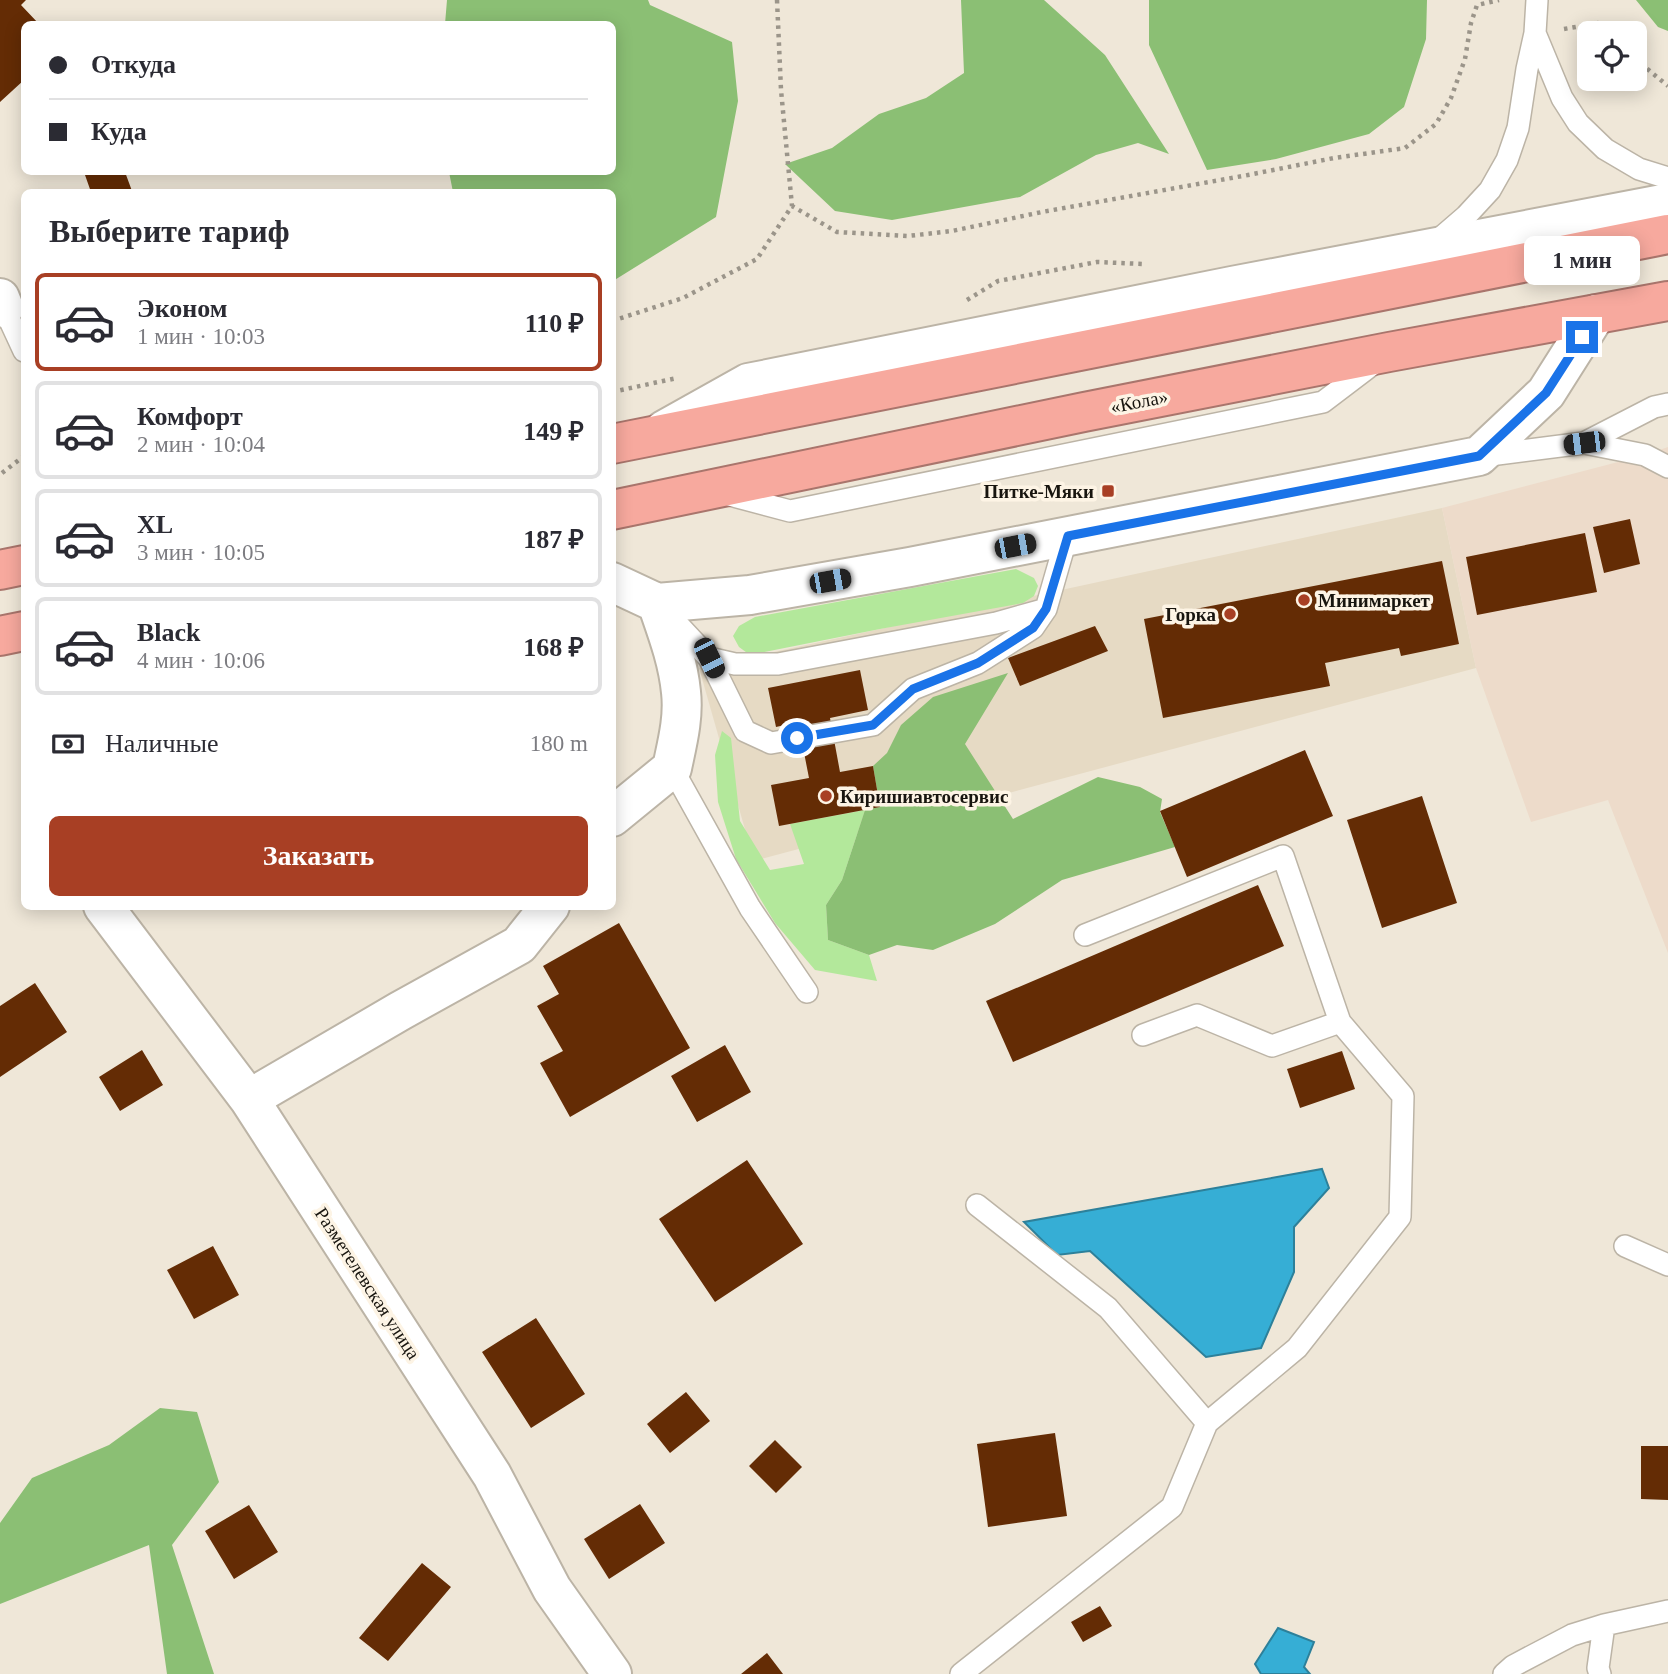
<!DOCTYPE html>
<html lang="ru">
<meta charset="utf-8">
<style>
body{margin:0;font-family:Georgia,serif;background:#f7f7f7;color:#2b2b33;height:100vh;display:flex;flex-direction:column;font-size:26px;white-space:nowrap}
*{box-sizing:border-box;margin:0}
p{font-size:23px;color:#7c7c81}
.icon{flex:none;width:38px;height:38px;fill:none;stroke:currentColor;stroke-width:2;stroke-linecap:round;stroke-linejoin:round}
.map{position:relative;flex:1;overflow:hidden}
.drawer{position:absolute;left:21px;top:189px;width:595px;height:721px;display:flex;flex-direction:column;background:#fff;border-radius:10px;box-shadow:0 4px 18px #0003}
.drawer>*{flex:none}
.guide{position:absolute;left:21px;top:21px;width:595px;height:154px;border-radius:10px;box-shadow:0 4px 18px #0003;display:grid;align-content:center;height:154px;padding:0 28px;background:#fff}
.tools{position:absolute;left:1577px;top:21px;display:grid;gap:14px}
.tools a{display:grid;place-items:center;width:70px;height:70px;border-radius:10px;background:#fff;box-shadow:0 4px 18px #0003;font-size:35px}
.end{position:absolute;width:32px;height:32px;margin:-16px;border:9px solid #1a73e8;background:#fff;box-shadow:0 0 0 4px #fff}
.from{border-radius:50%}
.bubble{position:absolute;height:49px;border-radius:10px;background:#fff;box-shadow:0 4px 18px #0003;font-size:23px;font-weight:600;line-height:49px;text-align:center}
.car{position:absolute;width:21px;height:42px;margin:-21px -10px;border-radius:9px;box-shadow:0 0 5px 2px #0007;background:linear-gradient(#222 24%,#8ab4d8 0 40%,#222 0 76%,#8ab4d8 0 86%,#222 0)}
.guide b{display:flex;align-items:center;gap:24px;height:66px;font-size:26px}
.guide b+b{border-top:2px solid #e1e1e2}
.guide i{width:18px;height:18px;background:#2b2b33}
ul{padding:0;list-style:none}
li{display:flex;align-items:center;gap:21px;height:98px;margin:0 14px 10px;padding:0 14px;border:4px solid #e1e1e2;border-radius:10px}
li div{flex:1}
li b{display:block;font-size:26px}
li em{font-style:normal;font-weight:600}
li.selected{border-color:#a83f24}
li>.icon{width:63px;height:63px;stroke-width:1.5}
h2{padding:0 28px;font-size:32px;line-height:84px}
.pay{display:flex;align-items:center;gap:18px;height:77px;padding:0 28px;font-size:26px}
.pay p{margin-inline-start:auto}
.primary-button{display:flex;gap:14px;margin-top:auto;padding:14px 28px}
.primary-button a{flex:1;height:80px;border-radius:10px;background:#a83f24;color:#fff;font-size:28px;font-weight:600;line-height:80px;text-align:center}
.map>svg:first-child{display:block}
.built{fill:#e6dac4}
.industrial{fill:#eddbca}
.green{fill:#b3e89b}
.forest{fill:#8bbf74}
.water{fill:#36aed5;stroke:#2d809a;stroke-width:2}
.building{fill:#642c05}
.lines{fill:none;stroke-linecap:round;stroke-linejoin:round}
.lane-casing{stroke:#bcb4a6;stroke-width:24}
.street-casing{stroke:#bcb4a6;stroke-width:42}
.highway-casing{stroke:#a9756c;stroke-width:42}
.path{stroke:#9b958a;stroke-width:4.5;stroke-dasharray:3.5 5;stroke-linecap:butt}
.lane{stroke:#fff;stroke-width:21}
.street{stroke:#fff;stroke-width:38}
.highway{stroke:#f7a99e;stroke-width:38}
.route{stroke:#1a73e8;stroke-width:9}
.poi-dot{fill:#a83f24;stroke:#fdf4e5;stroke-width:2.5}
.labels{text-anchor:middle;stroke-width:7;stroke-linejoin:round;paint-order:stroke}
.street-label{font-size:19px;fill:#18150f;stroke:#fdf4e5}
.poi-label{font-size:19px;font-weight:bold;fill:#18150f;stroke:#fdf4e5;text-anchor:end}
</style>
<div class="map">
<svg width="1668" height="1674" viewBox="0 0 1668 1674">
<rect width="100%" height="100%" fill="#efe7d8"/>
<path class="built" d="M1442 508 1476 668 754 861 699 668Z"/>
<path class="industrial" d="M1668 447V953L1608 800 1531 822 1476 668 1442 508 1645 455Z"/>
<path class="green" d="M1016 569 1034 578 1038 586 1034 596 1023 603 880 629 750 655 739 647 733 636 739 626 755 617Z
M722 731 731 738 740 821 770 870 804 864 790 824 865 810 842 880 826 905 828 940 869 955 877 981 815 970 775 923 736 859 718 802 715 755Z"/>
<path class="forest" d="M447 0H648L650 5 732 42 738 101 716 217 613 281 612 192H453L449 172H612V24H445Z
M961 0H1044L1105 55 1169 154 1138 143 1096 155 1020 197 892 220 835 211 785 164 832 148 879 114 926 98 964 73Z
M1149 0H1427L1426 39 1404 107 1369 134 1276 159 1207 170 1149 45Z
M1636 0H1668V31L1658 27Z
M1008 673 965 744 1013 819 1098 777 1140 787 1162 799 1160 812 1175 847 1062 880 995 924 933 950 897 945 869 955 828 940 826 905 842 880 865 810 880 807 873 766 887 753 901 725 933 697Z
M160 1408 197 1412 219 1482 172 1545 214 1674H167L149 1545 0 1604V1523L32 1478 109 1445Z"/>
<path class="water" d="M1322 1169 1329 1188 1294 1227V1272L1261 1348 1206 1357 1090 1251 1057 1255 1024 1222Z
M1278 1628 1314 1642 1304 1667 1310 1674H1261L1255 1664Z"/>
<path class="building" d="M0 0H26L21 5 39 24H24V80L0 102Z
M95 172H125L132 191 127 192H91L85 175Z
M1630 519 1640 564 1604 573 1593 527Z
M1585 533 1597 592 1477 615 1466 557Z
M1442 561 1459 644 1401 656 1399 648 1325 663 1330 686 1163 718 1144 619Z
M1095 626 1108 651 1020 686 1008 658Z
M860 670 868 710 830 718 840 772 873 766 880 807 779 826 771 785 809 778 798 722 776 727 768 688Z
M1305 750 1333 816 1187 877 1160 811Z
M1422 796 1457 903 1382 928 1347 820Z
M1258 885 1284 946 1013 1062 986 1001Z
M619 923 690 1048 570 1117 540 1063 563 1051 537 1006 559 994 543 966Z
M35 983 67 1032 0 1077V1006Z
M725 1045 751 1092 697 1122 671 1076Z
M142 1050 163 1085 120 1111 99 1077Z
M1342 1051 1355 1089 1300 1108 1287 1069Z
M747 1160 803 1244 715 1302 659 1219Z
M213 1246 239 1295 194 1319 167 1270Z
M536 1318 585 1394 531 1428 482 1352Z
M686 1392 710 1421 670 1453 647 1424Z
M1055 1433 1067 1516 988 1527 977 1444Z
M775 1440 802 1467 776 1493 749 1466Z
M1641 1446H1668V1500L1641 1499Z
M640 1504 665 1543 609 1579 584 1539Z
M249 1505 278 1552 234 1579 205 1531Z
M422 1563 451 1587 388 1661 359 1638Z
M1100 1606 1112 1626 1083 1642 1071 1622Z
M767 1653 783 1674H741Z"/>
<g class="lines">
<g class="lane-casing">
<path id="lane" d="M1535 33 1562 98 1578 123 1605 149 1639 169 1668 178
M1437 241 1466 216 1490 190 1507 160 1518 128 1527 69 1535 33 1537 0
M4 308 24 351
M1584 443 1654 407 1668 404
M1482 456 1584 443 1645 455 1668 467
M726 494 790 511 1323 402 1377 361
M668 614 709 658 735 664H778L996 623 1046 609 1067 536
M709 658 745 731 771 743 873 725 913 689 978 663 1033 628 1046 609
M672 768 750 908 807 992
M1143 1035 1197 1015 1272 1046 1340 1022
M977 1205 1108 1308 1207 1423
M1625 1246 1668 1265
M961 1674 1172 1507 1207 1423 1297 1348 1400 1217 1403 1096 1340 1022 1283 856 1085 935
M1504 1674 1513 1666 1572 1635 1604 1625 1668 1611
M1600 1674 1598 1668 1604 1625"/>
</g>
<g class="street-casing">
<path id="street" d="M0 298 4 308
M664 430 748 383 1232 286 1668 203
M612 582 657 603 750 595 910 567 1479 456 1546 393 1596 314
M612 817 672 768C677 744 684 718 681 692 678 661 667 632 657 603
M103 906 249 1099 492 1475 552 1589 612 1674
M249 1099 400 1011 519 945 550 906"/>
</g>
<g class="highway-casing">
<path id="highway" d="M612 444 1668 234
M612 510 1084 412 1389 352 1668 301
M0 570 24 565
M0 636 24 631"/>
</g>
<path class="path" d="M777 0 781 90 792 206
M1564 29 1598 23 1613 33
M1634 58 1668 86
M967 300 998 281 1097 262 1143 264
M612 321 683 298 757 259 792 206 837 232 908 236 952 231 1042 212 1248 175 1334 158 1405 148 1436 124 1451 98 1465 59 1471 23 1477 5 1499 0
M612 392 677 378
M2 473 24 456"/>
<use href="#lane" class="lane"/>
<use href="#street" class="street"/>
<use href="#highway" class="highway"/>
</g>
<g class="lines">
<path class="route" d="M797 738 873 725 913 689 978 663 1033 628 1046 609 1068 536 1479 456 1546 393 1582 337"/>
</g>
<g class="poi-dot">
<rect x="1101" y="484" width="14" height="14" rx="3.5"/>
<circle cx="1304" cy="600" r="7"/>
<circle cx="1230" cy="614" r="7"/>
<circle cx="826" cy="796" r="7"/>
</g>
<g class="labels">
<g class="street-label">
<text transform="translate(1139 401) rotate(-11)" y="7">«Кола»</text>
<text transform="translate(368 1283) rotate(57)" y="7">Разметелевская улица</text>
</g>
<g class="poi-label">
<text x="1094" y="498">Питке-Мяки</text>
<text x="1318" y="607" text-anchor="start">Минимаркет</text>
<text x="1216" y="621">Горка</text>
<text x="840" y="803" text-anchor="start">Киришиавтосервис</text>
</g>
</g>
</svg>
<div class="tools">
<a><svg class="icon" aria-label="locate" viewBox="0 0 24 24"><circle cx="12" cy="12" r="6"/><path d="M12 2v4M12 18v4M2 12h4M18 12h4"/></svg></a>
</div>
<i class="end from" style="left:797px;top:738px"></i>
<i class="end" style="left:1582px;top:337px"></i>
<div class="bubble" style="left:1524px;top:236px;width:116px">1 мин</div>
<i class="car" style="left:1584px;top:443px;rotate:263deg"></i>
<i class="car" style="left:1015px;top:546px;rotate:79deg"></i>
<i class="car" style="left:830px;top:581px;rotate:80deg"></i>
<i class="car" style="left:709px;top:658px;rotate:154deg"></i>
<div class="guide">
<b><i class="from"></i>Откуда</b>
<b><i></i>Куда</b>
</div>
<section class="drawer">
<h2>Выберите тариф</h2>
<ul>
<li class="selected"><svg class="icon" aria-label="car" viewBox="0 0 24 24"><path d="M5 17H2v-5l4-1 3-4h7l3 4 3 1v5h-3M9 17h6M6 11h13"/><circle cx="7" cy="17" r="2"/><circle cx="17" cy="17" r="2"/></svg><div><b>Эконом</b><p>1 мин · 10:03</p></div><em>110 ₽</em></li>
<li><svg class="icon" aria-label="car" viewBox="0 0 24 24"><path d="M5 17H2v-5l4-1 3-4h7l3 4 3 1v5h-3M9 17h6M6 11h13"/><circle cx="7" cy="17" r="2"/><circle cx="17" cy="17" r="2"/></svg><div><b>Комфорт</b><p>2 мин · 10:04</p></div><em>149 ₽</em></li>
<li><svg class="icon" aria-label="car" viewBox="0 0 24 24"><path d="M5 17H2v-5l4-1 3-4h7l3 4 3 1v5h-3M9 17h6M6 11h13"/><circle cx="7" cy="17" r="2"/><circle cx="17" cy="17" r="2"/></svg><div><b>XL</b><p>3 мин · 10:05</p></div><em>187 ₽</em></li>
<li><svg class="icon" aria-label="car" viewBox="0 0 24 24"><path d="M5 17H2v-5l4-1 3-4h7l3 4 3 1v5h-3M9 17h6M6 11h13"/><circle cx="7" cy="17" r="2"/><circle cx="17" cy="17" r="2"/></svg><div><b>Black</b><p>4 мин · 10:06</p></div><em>168 ₽</em></li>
</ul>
<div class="pay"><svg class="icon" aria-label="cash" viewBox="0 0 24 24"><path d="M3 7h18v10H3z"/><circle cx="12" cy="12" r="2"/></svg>Наличные<p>180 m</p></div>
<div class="primary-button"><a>Заказать</a></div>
</section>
</div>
